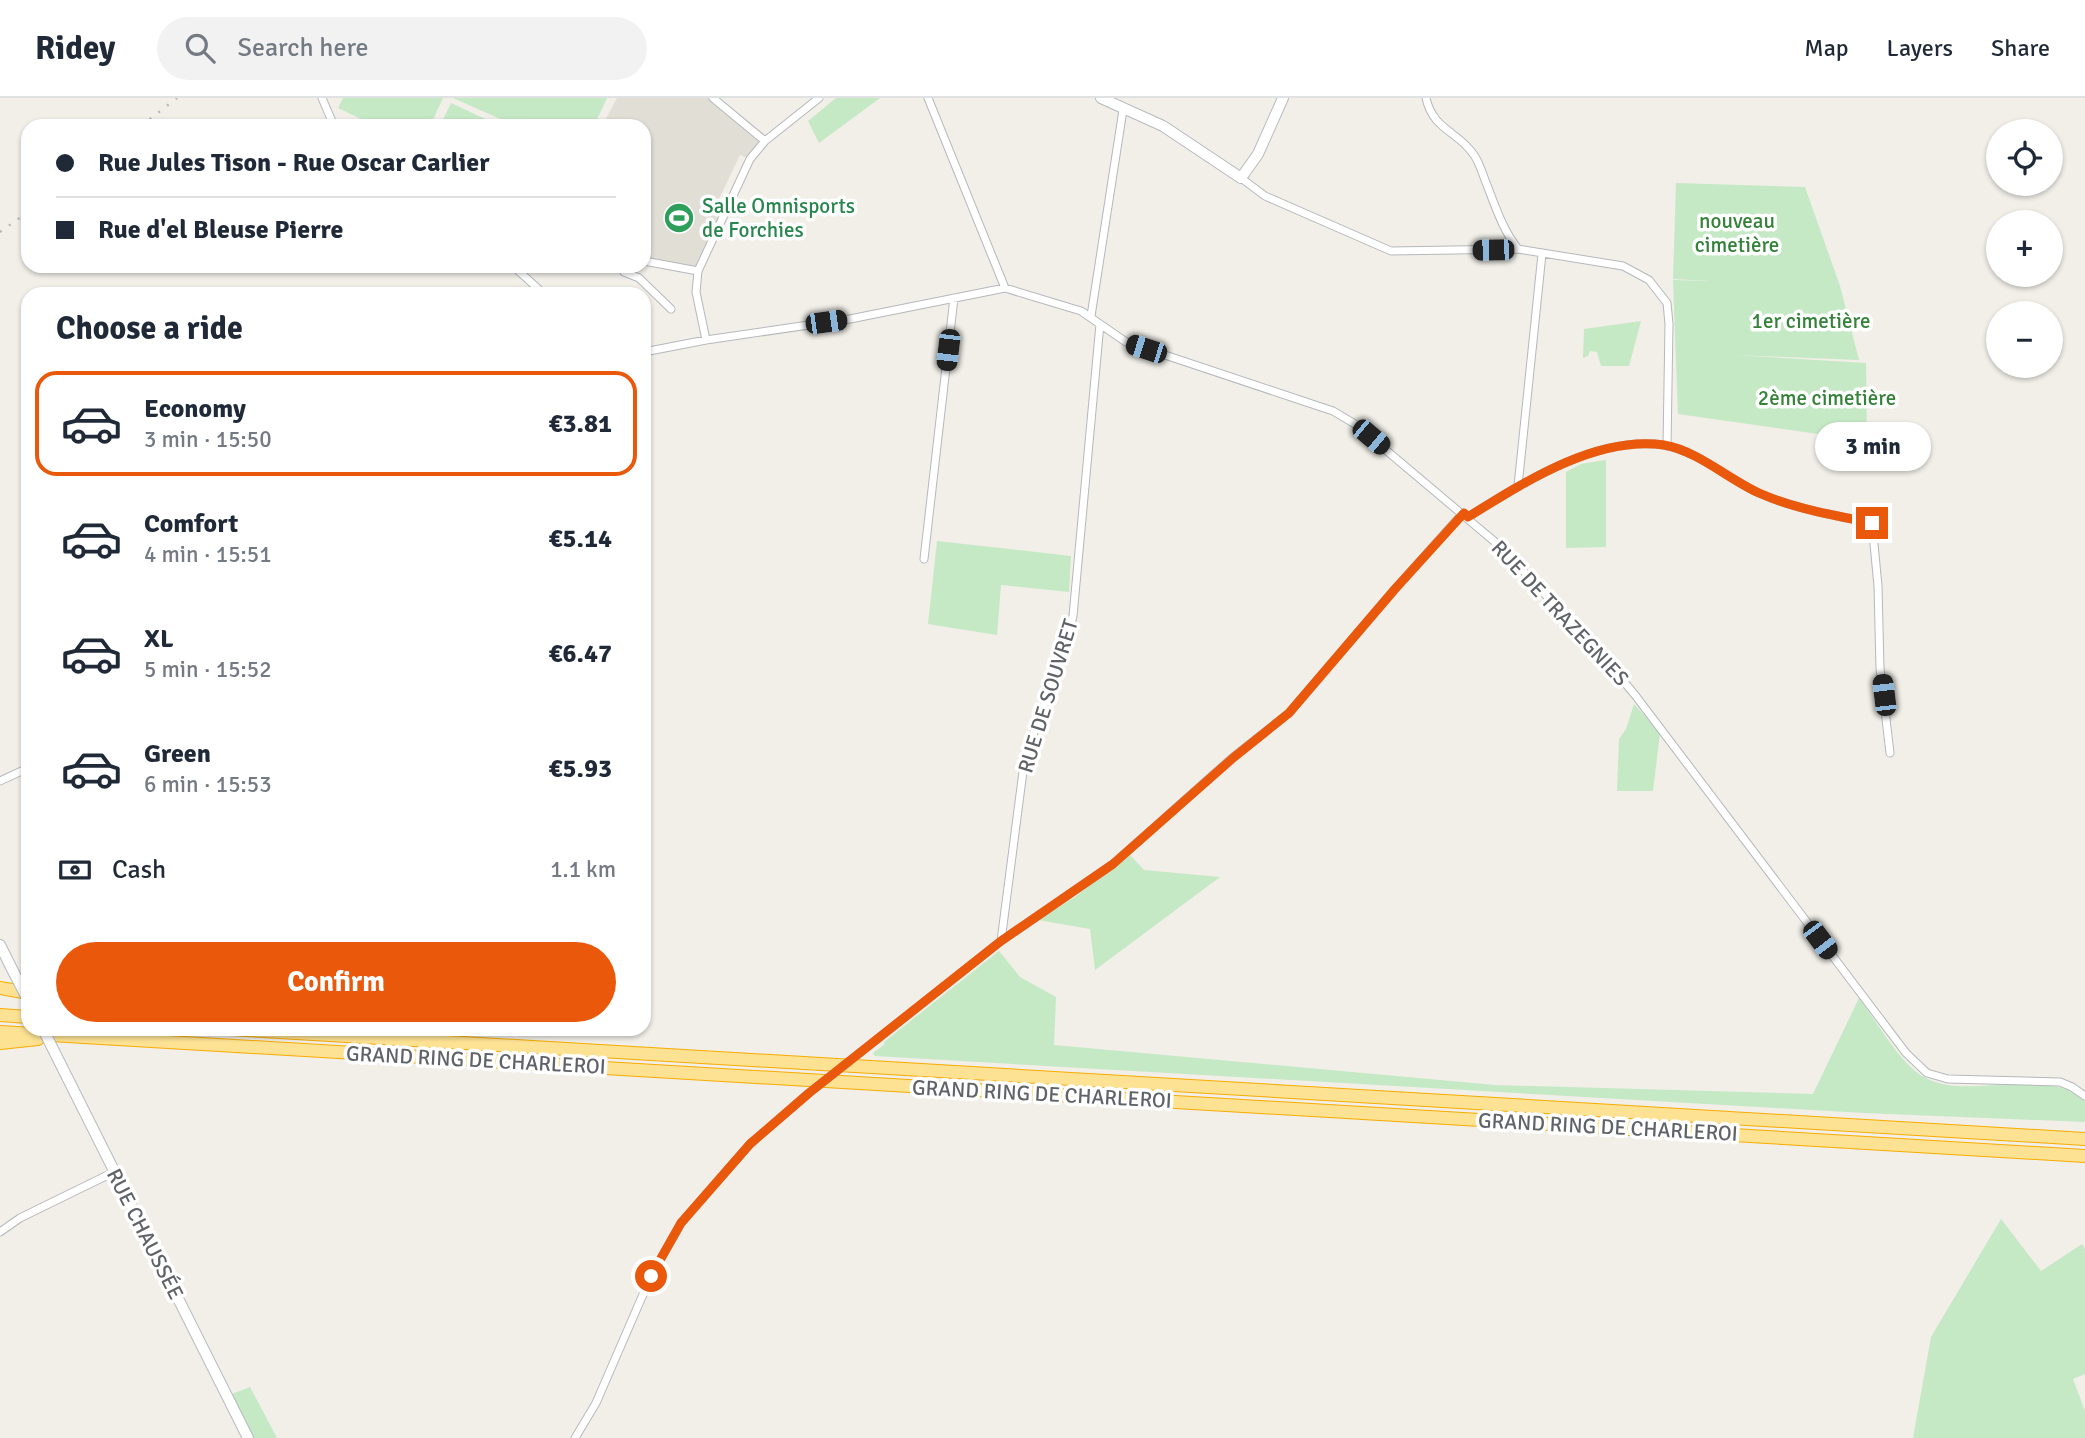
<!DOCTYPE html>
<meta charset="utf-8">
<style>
body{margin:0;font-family:Signika,sans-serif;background:#f2f2f3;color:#1f2937;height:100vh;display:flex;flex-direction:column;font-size:26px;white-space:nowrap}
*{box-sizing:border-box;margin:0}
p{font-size:23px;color:#747a83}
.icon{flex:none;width:38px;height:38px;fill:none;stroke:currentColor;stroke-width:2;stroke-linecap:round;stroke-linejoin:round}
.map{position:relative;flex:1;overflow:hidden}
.details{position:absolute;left:21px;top:189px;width:630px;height:749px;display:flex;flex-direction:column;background:#fff;border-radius:21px;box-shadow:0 2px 5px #0004}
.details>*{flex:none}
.banner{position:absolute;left:21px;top:21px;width:630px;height:154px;border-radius:21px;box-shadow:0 2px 5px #0004;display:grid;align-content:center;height:154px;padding:0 35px;background:#fff}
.controls{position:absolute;left:1986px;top:21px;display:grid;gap:14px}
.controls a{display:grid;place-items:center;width:77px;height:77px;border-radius:50%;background:#fff;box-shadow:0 2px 5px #0004;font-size:35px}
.end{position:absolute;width:32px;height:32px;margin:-16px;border:9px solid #ea580c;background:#fff;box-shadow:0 0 0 4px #fff}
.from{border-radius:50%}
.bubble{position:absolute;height:49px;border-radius:24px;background:#fff;box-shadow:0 2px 5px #0004;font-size:23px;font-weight:700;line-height:49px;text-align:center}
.car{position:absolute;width:21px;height:42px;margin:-21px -10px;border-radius:9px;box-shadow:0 0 5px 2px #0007;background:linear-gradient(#222 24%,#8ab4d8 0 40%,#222 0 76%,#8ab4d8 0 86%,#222 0)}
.banner b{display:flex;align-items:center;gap:24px;height:66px;font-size:26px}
.banner b+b{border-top:2px solid #e0e1e3}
.banner i{width:18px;height:18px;background:#1f2937}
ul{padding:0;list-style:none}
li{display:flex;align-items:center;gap:21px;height:105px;margin:0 14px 10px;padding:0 21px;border:4px solid transparent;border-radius:21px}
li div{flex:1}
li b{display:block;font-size:26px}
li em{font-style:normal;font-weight:700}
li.active{border-color:#ea580c}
li>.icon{width:63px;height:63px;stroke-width:1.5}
h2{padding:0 35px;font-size:32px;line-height:84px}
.pay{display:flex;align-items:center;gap:18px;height:77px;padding:0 35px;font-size:26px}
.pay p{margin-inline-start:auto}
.button{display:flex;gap:14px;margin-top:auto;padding:14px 35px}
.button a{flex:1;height:80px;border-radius:42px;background:#ea580c;color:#fff;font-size:28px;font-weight:700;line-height:80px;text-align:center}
header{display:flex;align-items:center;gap:42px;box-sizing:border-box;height:98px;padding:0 35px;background:#fff;border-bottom:2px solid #e0e1e3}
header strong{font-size:33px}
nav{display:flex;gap:38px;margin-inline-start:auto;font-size:24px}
.search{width:490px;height:63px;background:#f2f2f3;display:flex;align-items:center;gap:18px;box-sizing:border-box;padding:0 24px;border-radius:38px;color:#747a83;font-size:26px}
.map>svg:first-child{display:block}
.education{fill:#e1ded6}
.green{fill:#c5e8c5}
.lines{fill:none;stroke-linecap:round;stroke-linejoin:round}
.street-casing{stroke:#b5b8bc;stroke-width:9}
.secondary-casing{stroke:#b6babf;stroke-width:12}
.highway-casing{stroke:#f9ab00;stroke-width:14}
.street{stroke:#fff;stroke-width:7}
.secondary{stroke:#fff;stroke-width:10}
.highway{stroke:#fde293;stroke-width:12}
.rail{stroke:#b6b7b8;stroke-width:2.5;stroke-dasharray:2 9;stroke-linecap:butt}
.street-bridge-casing{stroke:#b5b8bc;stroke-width:9;stroke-linecap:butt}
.secondary-bridge-casing{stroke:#b6babf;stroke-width:12;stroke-linecap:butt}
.street-bridge{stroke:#fff;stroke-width:7}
.secondary-bridge{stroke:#fff;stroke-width:10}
.route{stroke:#ea580c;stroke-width:9}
.labels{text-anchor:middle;stroke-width:7;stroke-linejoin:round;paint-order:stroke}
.leisure-label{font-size:21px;fill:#27864d;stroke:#fff;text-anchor:start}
.park-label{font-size:21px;fill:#348238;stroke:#fff}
.street-label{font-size:21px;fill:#5f6368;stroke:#fff}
</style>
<header>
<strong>Ridey</strong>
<div class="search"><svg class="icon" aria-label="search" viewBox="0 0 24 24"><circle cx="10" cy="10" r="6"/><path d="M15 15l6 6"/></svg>Search here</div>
<nav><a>Map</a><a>Layers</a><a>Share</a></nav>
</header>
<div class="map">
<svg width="2085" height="1340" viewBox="0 0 2085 1340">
<rect width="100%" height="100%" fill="#f1efe8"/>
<path class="education" d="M617 0H713L765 43 750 61 740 57 719 101 729 107 698 173 644 163V28H602Z"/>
<path class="green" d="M343 0H443L430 28H376L338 10Z
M453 0H607L594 28H516Z
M836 0H880L819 45 808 23Z
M451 5 500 28H440Z
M1676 85 1805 89 1840 188 1859 262 1733 257 1866 265 1867 343 1678 316 1673 182 1711 183 1673 181Z
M1641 223 1629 268H1601L1597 254 1590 253 1588 258 1583 260 1584 231Z
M1606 362V449L1566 450V374L1581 366Z
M937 443 1071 458 1069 494 1001 487 997 537 928 526Z
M1634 606 1660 635 1653 693H1617L1619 641 1626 631Z
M1129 756 1144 772 1220 779 1095 872 1090 831 1038 822 1075 799Z
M999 853 1020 879 1056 899 1054 947 1495 987 1813 996 1859 900C1876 923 1894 955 1915 973 1958 1010 2040 963 2085 1003V1024L1864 1015 875 958 873 955 885 946 884 944Z
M2001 1121 2041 1173 2082 1146 2085 1151V1276L2073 1281 2085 1313V1340H1913L1931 1239Z
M250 1289 277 1340H253L232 1296Z"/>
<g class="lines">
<g class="street-casing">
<path id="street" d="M322 0 334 28
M713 0 765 43
M928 0 1005 190
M1426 0C1433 32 1458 33 1474 57 1479 64 1482 74 1485 82 1495 107 1502 131 1518 151
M1241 80 1265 98 1391 153 1518 151 1623 168 1649 182 1667 205 1669 226 1667 348
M644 163 698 173
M513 168 544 196
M625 168 624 174 639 180 671 211
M1091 218 1123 12
M706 242 696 194 698 173 750 61 765 43 819 0
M644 254 706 242 850 221 1005 190 1081 213 1126 244 1333 313 1355 326 1501 449 1599 554 1635 597 1906 955 1927 975 1948 981 2060 984 2072 989 2085 998
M1518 388 1542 156
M1468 419C1523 385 1596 337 1664 347 1698 353 1728 381 1759 395 1795 411 1834 417 1872 425L1878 488 1880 570 1890 655
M924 461 954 200
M0 683 28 670
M1001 843 1025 658 1065 552 1073 518 1100 226
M861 954 1001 843 1113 766 1232 660 1289 615 1395 491 1463 415
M0 1134 20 1120 114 1074
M575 1340 596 1305 651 1178 681 1125 750 1046 809 995"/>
</g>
<g class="secondary-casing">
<path id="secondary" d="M1101 0 1163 28 1241 80 1258 56 1283 0
M0 847 14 875
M67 979 248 1340"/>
</g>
<g class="highway-casing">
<path id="highway" d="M0 890 28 895
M0 917 28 919
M229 931 2085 1041
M0 934 2085 1058
M0 945 38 941"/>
</g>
<use href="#street" class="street"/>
<use href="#secondary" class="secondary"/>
<use href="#highway" class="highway"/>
<path class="rail" d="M141 28 177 0
M0 134 28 114"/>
<g class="street-bridge-casing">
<path id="street-bridge" d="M809 995 861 954"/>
</g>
<g class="secondary-bridge-casing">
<path id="secondary-bridge" d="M14 875 28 902
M43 931 67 979"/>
</g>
<use href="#street-bridge" class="street-bridge"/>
<use href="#secondary-bridge" class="secondary-bridge"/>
</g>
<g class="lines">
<path class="route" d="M651 1178 681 1125 750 1046 809 995 1001 843 1113 766 1233 660 1289 615 1395 491 1464 415 1468 419C1523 385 1596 337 1664 347 1698 353 1728 381 1759 395 1795 411 1834 417 1872 425"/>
</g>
<defs>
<g id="stadium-disc" transform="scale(1.575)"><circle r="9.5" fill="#2e9e5b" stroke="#fff"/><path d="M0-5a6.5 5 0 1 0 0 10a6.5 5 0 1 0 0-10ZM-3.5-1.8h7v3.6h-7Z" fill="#fff"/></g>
</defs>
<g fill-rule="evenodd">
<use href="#stadium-disc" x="679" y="120"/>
</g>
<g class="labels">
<g class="leisure-label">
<text x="702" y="115">Salle Omnisports<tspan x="702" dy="24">de Forchies</tspan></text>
</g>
<g class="park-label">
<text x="1737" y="130">nouveau<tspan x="1737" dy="24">cimetière</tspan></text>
<text x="1811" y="230">1er cimetière</text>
<text x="1827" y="307">2ème cimetière</text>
</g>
<g class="street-label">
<text transform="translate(1560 515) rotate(47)" y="7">RUE DE TRAZEGNIES</text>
<text transform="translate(1048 598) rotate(-73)" y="7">RUE DE SOUVRET</text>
<text transform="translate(476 962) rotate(3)" y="7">GRAND RING DE CHARLEROI</text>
<text transform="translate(1042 996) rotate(3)" y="7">GRAND RING DE CHARLEROI</text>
<text transform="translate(1608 1029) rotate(3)" y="7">GRAND RING DE CHARLEROI</text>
<text transform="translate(145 1136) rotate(63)" y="7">RUE CHAUSSÉE</text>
</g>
</g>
</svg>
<div class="controls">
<a><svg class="icon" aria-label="locate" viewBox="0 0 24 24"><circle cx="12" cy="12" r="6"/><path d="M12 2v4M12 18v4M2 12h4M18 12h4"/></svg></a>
<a>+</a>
<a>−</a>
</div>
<i class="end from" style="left:651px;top:1178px"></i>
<i class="end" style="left:1872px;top:425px"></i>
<div class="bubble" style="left:1815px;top:324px;width:116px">3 min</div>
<i class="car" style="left:1493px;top:152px;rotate:269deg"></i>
<i class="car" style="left:826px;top:224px;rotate:82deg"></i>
<i class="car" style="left:1146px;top:251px;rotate:288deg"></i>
<i class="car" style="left:948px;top:252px;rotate:187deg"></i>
<i class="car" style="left:1371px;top:339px;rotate:130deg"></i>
<i class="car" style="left:1884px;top:597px;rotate:353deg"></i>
<i class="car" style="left:1820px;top:842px;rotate:143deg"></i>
<div class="banner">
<b><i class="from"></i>Rue Jules Tison - Rue Oscar Carlier</b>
<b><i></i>Rue d'el Bleuse Pierre</b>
</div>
<section class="details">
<h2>Choose a ride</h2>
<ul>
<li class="active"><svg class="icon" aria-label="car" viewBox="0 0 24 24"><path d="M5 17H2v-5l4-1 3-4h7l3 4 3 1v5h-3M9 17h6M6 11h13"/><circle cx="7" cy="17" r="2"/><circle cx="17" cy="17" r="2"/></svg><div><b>Economy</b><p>3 min · 15:50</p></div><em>€3.81</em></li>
<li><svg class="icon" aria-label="car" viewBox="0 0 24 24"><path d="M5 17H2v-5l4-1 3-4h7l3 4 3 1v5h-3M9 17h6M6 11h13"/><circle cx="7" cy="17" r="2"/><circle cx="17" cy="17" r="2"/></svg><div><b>Comfort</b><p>4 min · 15:51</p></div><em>€5.14</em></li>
<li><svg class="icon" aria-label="car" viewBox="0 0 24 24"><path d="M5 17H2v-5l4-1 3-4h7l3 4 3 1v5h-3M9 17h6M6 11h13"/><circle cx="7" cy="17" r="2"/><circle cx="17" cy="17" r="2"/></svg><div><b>XL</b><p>5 min · 15:52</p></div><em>€6.47</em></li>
<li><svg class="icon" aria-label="car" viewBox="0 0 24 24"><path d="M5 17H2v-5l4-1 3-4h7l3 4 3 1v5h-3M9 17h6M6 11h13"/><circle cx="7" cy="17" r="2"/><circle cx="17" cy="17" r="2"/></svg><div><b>Green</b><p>6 min · 15:53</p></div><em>€5.93</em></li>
</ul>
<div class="pay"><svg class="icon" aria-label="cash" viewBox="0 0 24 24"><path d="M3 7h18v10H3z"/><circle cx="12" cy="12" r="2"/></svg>Cash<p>1.1 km</p></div>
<div class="button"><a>Confirm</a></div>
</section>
</div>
